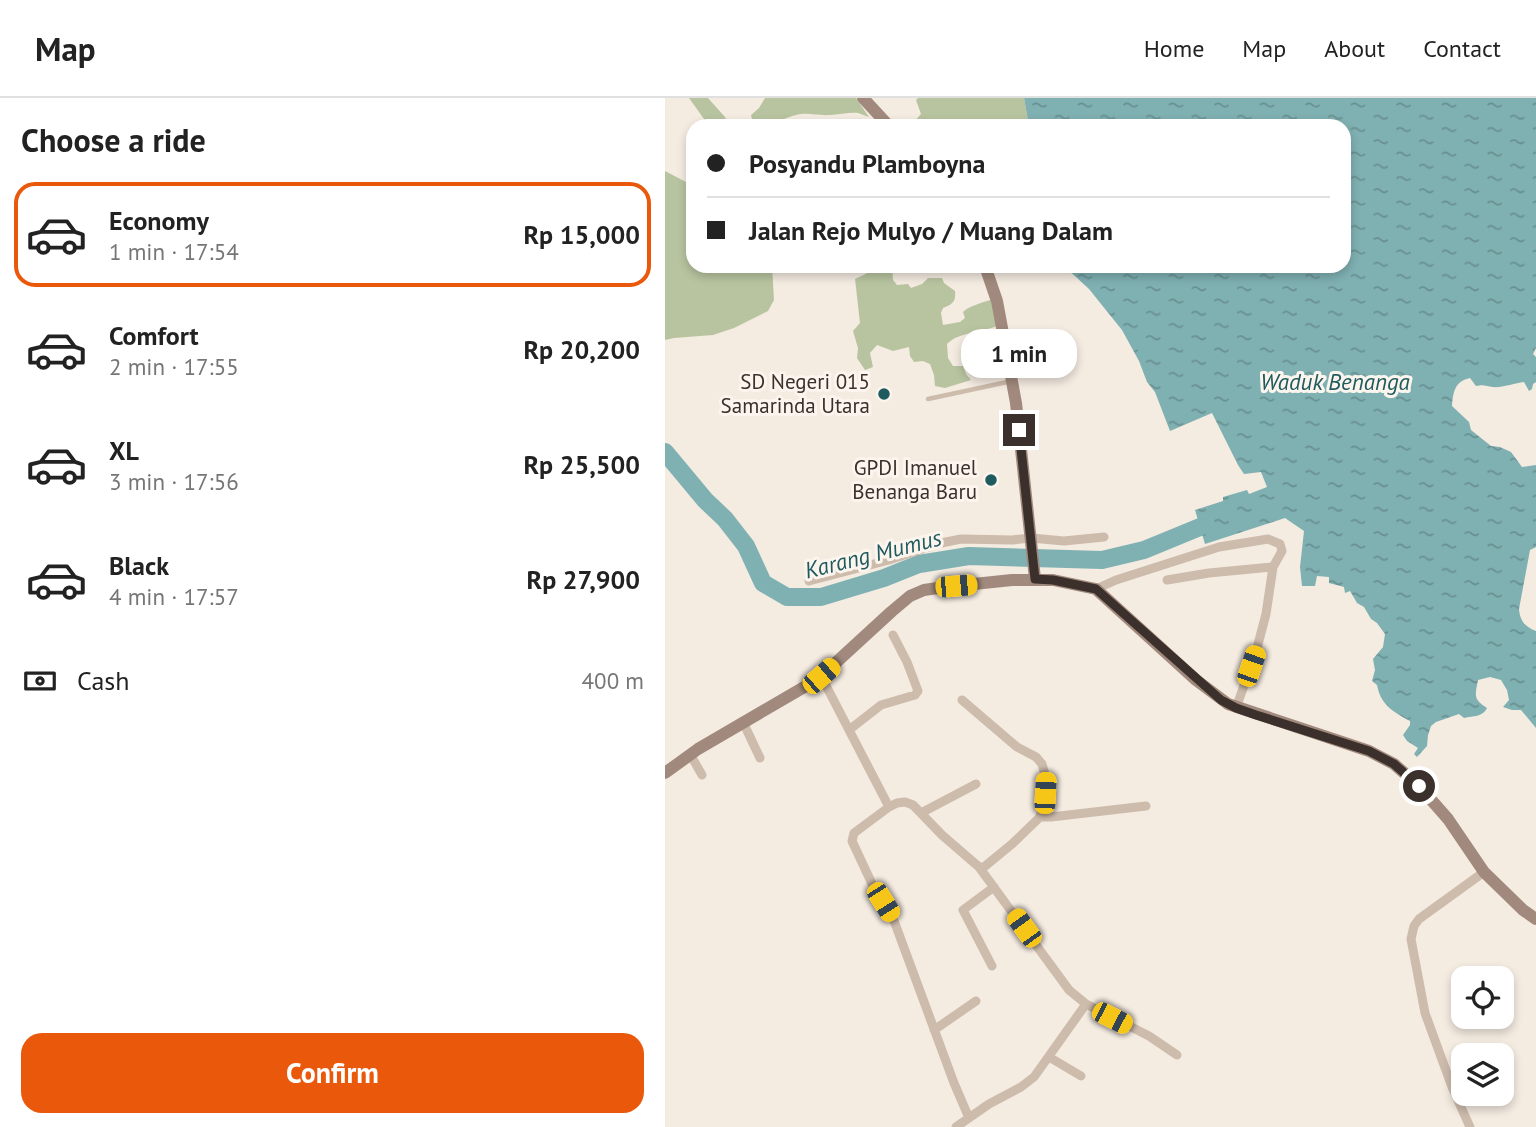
<!DOCTYPE html>
<meta charset="utf-8">
<style>
body{margin:0;font-family:"PT Sans",sans-serif;background:#f6f6f6;color:#222;height:100vh;display:flex;flex-direction:column;font-size:26px;white-space:nowrap}
*{box-sizing:border-box;margin:0}
p{font-size:23px;color:#767676}
.icon{flex:none;width:38px;height:38px;fill:none;stroke:currentColor;stroke-width:2;stroke-linecap:round;stroke-linejoin:round}
.map{position:relative;flex:1;overflow:hidden}
.details{display:flex;flex-direction:column;background:#fff;width:665px}
.details>*{flex:none}
.banner{position:absolute;left:21px;top:21px;width:665px;height:154px;border-radius:21px;box-shadow:0 4px 10px #0003;display:grid;align-content:center;height:154px;padding:0 21px;background:#fff}
.tools{position:absolute;left:786px;top:868px;display:grid;gap:14px}
.tools a{display:grid;place-items:center;width:63px;height:63px;border-radius:14px;background:#fff;box-shadow:0 4px 10px #0003;font-size:35px}
.end{position:absolute;width:32px;height:32px;margin:-16px;border:9px solid #3b302b;background:#fff;box-shadow:0 0 0 4px #fff}
.from{border-radius:50%}
.bubble{position:absolute;height:49px;border-radius:21px;background:#fff;box-shadow:0 4px 10px #0003;font-size:23px;font-weight:600;line-height:49px;text-align:center}
.car{position:absolute;width:21px;height:42px;margin:-21px -10px;border-radius:9px;box-shadow:0 0 5px 2px #0007;background:linear-gradient(#f5c518 24%,#345 0 40%,#f5c518 0 76%,#345 0 86%,#f5c518 0)}
.banner b{display:flex;align-items:center;gap:24px;height:66px;font-size:26px}
.banner b+b{border-top:2px solid #e0e0e0}
.banner i{width:18px;height:18px;background:#222}
ul{padding:0;list-style:none}
li{display:flex;align-items:center;gap:21px;height:105px;margin:0 14px 10px;padding:0 7px;border:4px solid transparent;border-radius:21px}
li div{flex:1}
li b{display:block;font-size:26px}
li em{font-style:normal;font-weight:600}
li.current{border-color:#ea580c}
li>.icon{width:63px;height:63px;stroke-width:1.5}
h2{padding:0 21px;font-size:32px;line-height:84px}
.pay{display:flex;align-items:center;gap:18px;height:77px;padding:0 21px;font-size:26px}
.pay p{margin-inline-start:auto}
.primary-button{display:flex;gap:14px;margin-top:auto;padding:14px 21px}
.primary-button a{flex:1;height:80px;border-radius:21px;background:#ea580c;color:#fff;font-size:28px;font-weight:600;line-height:80px;text-align:center}
header{display:flex;align-items:center;gap:42px;box-sizing:border-box;height:98px;padding:0 35px;background:#fff;border-bottom:2px solid #e0e0e0}
header strong{font-size:33px}
nav{display:flex;gap:38px;margin-inline-start:auto;font-size:24px}
main{display:flex;flex:1;min-height:0}
.map>svg:first-child{display:block}
.green{fill:#b8c4a0}
.water{fill:url(#water-ripples)}
.lines{fill:none;stroke-linecap:round;stroke-linejoin:round}
.river{stroke:#7fb0b2;stroke-width:18}
.lane{stroke:#cdbbac;stroke-width:4.5}
.street{stroke:#cdbbac;stroke-width:9}
.secondary{stroke:#a18a7d;stroke-width:12}
.route{stroke:#3b302b;stroke-width:9}
.poi-dot{fill:#1f5a5e;stroke:#fbf5ee;stroke-width:2.5}
.labels{text-anchor:middle;stroke-width:6;stroke-linejoin:round;paint-order:stroke}
.poi-label{font-size:21px;fill:#3b302b;stroke:#fbf5ee;text-anchor:end}
.water-label{font-size:23px;font-style:italic;fill:#1f5a5e;stroke:#fbf5ee}
</style>
<header>
<strong>Map</strong>
<nav><a>Home</a><a>Map</a><a>About</a><a>Contact</a></nav>
</header>
<main>
<section class="details">
<h2>Choose a ride</h2>
<ul>
<li class="current"><svg class="icon" aria-label="car" viewBox="0 0 24 24"><path d="M5 17H2v-5l4-1 3-4h7l3 4 3 1v5h-3M9 17h6M6 11h13"/><circle cx="7" cy="17" r="2"/><circle cx="17" cy="17" r="2"/></svg><div><b>Economy</b><p>1 min · 17:54</p></div><em>Rp 15,000</em></li>
<li><svg class="icon" aria-label="car" viewBox="0 0 24 24"><path d="M5 17H2v-5l4-1 3-4h7l3 4 3 1v5h-3M9 17h6M6 11h13"/><circle cx="7" cy="17" r="2"/><circle cx="17" cy="17" r="2"/></svg><div><b>Comfort</b><p>2 min · 17:55</p></div><em>Rp 20,200</em></li>
<li><svg class="icon" aria-label="car" viewBox="0 0 24 24"><path d="M5 17H2v-5l4-1 3-4h7l3 4 3 1v5h-3M9 17h6M6 11h13"/><circle cx="7" cy="17" r="2"/><circle cx="17" cy="17" r="2"/></svg><div><b>XL</b><p>3 min · 17:56</p></div><em>Rp 25,500</em></li>
<li><svg class="icon" aria-label="car" viewBox="0 0 24 24"><path d="M5 17H2v-5l4-1 3-4h7l3 4 3 1v5h-3M9 17h6M6 11h13"/><circle cx="7" cy="17" r="2"/><circle cx="17" cy="17" r="2"/></svg><div><b>Black</b><p>4 min · 17:57</p></div><em>Rp 27,900</em></li>
</ul>
<div class="pay"><svg class="icon" aria-label="cash" viewBox="0 0 24 24"><path d="M3 7h18v10H3z"/><circle cx="12" cy="12" r="2"/></svg>Cash<p>400 m</p></div>
<div class="primary-button"><a>Confirm</a></div>
</section>
<div class="map">
<svg width="871" height="1029" viewBox="0 0 871 1029">
<defs>
<pattern id="water-ripples" width="26" height="14" patternUnits="userSpaceOnUse" patternTransform="scale(1.75)"><rect width="26" height="14" fill="#7fb0b2"/><path d="M2 4q2-2 4 0t4 0M15 11q2-2 4 0t4 0" fill="none" stroke="#699091"/></pattern>
</defs>
<rect width="100%" height="100%" fill="#f4ebe1"/>
<path class="green" d="M24 0H43L60 19 64 28H44Z
M100 0H191L204 19C200 18 197 16 193 15 185 14 174 17 165 17 153 18 142 14 131 17 118 20 99 31 88 25L86 17 94 10Z
M253 0H359L364 28H241L249 24 256 16 251 2Z
M0 73 21 84 28 79V168H107L109 202 103 213 69 230 48 237 9 240 0 242Z
M217 168H227L228 182 232 187 243 186 246 190 257 186 263 180H277L279 185 290 193C291 204 288 206 278 210L276 215 278 227 295 224 300 220 298 214C304 208 319 204 328 201L334 227C318 235 295 233 282 246L283 260 288 268H298L301 276 306 282 280 290 270 288 269 277 265 266 258 263 249 264 245 258 244 249 228 253 212 247 205 255 208 269 200 272 192 260 193 250 188 233 195 225 190 181Z"/>
<path class="water" d="M359 0H871V250L868 256 871 259V284L868 286 867 291 864 293 859 284C850 285 836 290 828 289 821 288 819 286 811 288L805 280C790 283 788 294 787 308L804 324 806 332 826 348 835 349 846 354 857 369 871 367V449L865 452 854 511C855 523 860 529 871 533V630L856 612H847L838 609 844 602 842 592 836 582 825 579 813 582C810 598 808 601 822 610 818 619 808 618 799 620L794 616 771 624 766 628 763 637 762 648 752 659 749 656 753 650 742 643 738 637 745 627V623C727 613 716 607 712 587L707 583 710 572 708 561 718 549 720 536 712 525 706 521 699 509 692 505 685 493 680 495 679 489 664 485V479L652 478 650 488H637L635 469 639 433 620 420 540 446 530 412 558 403V399L582 392 584 396 602 389 596 374 579 376 573 367 547 315 505 333 490 294 482 284 474 263 457 232 424 191 399 168H679V28H364Z"/>
<g class="lines">
<path class="river" d="M0 354 40 402 60 421 81 448 98 485 122 499H156L219 480 254 466 304 458 437 462 479 452 535 429"/>
<path class="lane" d="M263 301 347 283"/>
<path class="street" d="M502 482 544 475 608 469
M144 483 224 462 276 445 296 441 347 442 366 440 399 443 439 439
M431 491 451 482 554 449 603 441 615 446 617 453 608 469 601 516 591 554 571 610
M156 578 224 709 232 705 240 704 248 707 277 737 314 769H319L347 746 375 719 380 695 381 680 377 666 371 659 352 649 297 602
M78 624 95 660
M184 632 216 607 250 597 253 593 242 564 228 537
M25 656 37 677
M224 709 189 735 187 743 208 788 228 820 289 985 304 1020
M256 715 311 686
M375 719H386L481 708
M314 769 404 892 421 906 484 938 512 957
M327 868 298 812 329 789
M269 932 311 903
M384 959 416 978
M291 1029 324 1006 356 989 369 979 421 906
M805 1029 787 989 760 915 746 841 749 828 754 821 819 774"/>
<path class="secondary" d="M198 0 224 28
M320 168 332 203 351 305 370 481
M0 675 33 651 153 581 226 514 245 498 259 492 280 489 347 482H388L431 491 531 582 563 606 704 653 729 666 754 688 783 721 819 774 858 812 871 821"/>
</g>
<g class="lines">
<path class="route" d="M354 332 370 481 388 482 431 491 556 602 571 610 591 617 704 653 729 666 754 688"/>
</g>
<g class="poi-dot">
<circle cx="219" cy="296" r="7"/>
<circle cx="326" cy="382" r="7"/>
</g>
<g class="labels">
<g class="poi-label">
<text x="205" y="291">SD Negeri 015<tspan x="205" dy="24">Samarinda Utara</tspan></text>
<text x="312" y="377">GPDI Imanuel<tspan x="312" dy="24">Benanga Baru</tspan></text>
</g>
<g class="water-label">
<text x="670" y="292">Waduk Benanga</text>
<text transform="translate(208 456) rotate(-14)" y="8">Karang Mumus</text>
</g>
</g>
</svg>
<div class="tools">
<a><svg class="icon" aria-label="locate" viewBox="0 0 24 24"><circle cx="12" cy="12" r="6"/><path d="M12 2v4M12 18v4M2 12h4M18 12h4"/></svg></a>
<a><svg class="icon" aria-label="layers" viewBox="0 0 24 24"><path d="M12 4l9 5-9 5-9-5zM3 14l9 5 9-5"/></svg></a>
</div>
<i class="end from" style="left:754px;top:688px"></i>
<i class="end" style="left:354px;top:332px"></i>
<div class="bubble" style="left:296px;top:231px;width:116px">1 min</div>
<i class="car" style="left:291px;top:488px;rotate:85deg"></i>
<i class="car" style="left:586px;top:568px;rotate:19deg"></i>
<i class="car" style="left:156px;top:578px;rotate:49deg"></i>
<i class="car" style="left:380px;top:695px;rotate:3deg"></i>
<i class="car" style="left:218px;top:804px;rotate:148deg"></i>
<i class="car" style="left:359px;top:830px;rotate:324deg"></i>
<i class="car" style="left:447px;top:920px;rotate:117deg"></i>
<div class="banner">
<b><i class="from"></i>Posyandu Plamboyna</b>
<b><i></i>Jalan Rejo Mulyo / Muang Dalam</b>
</div>
</div>
</main>
